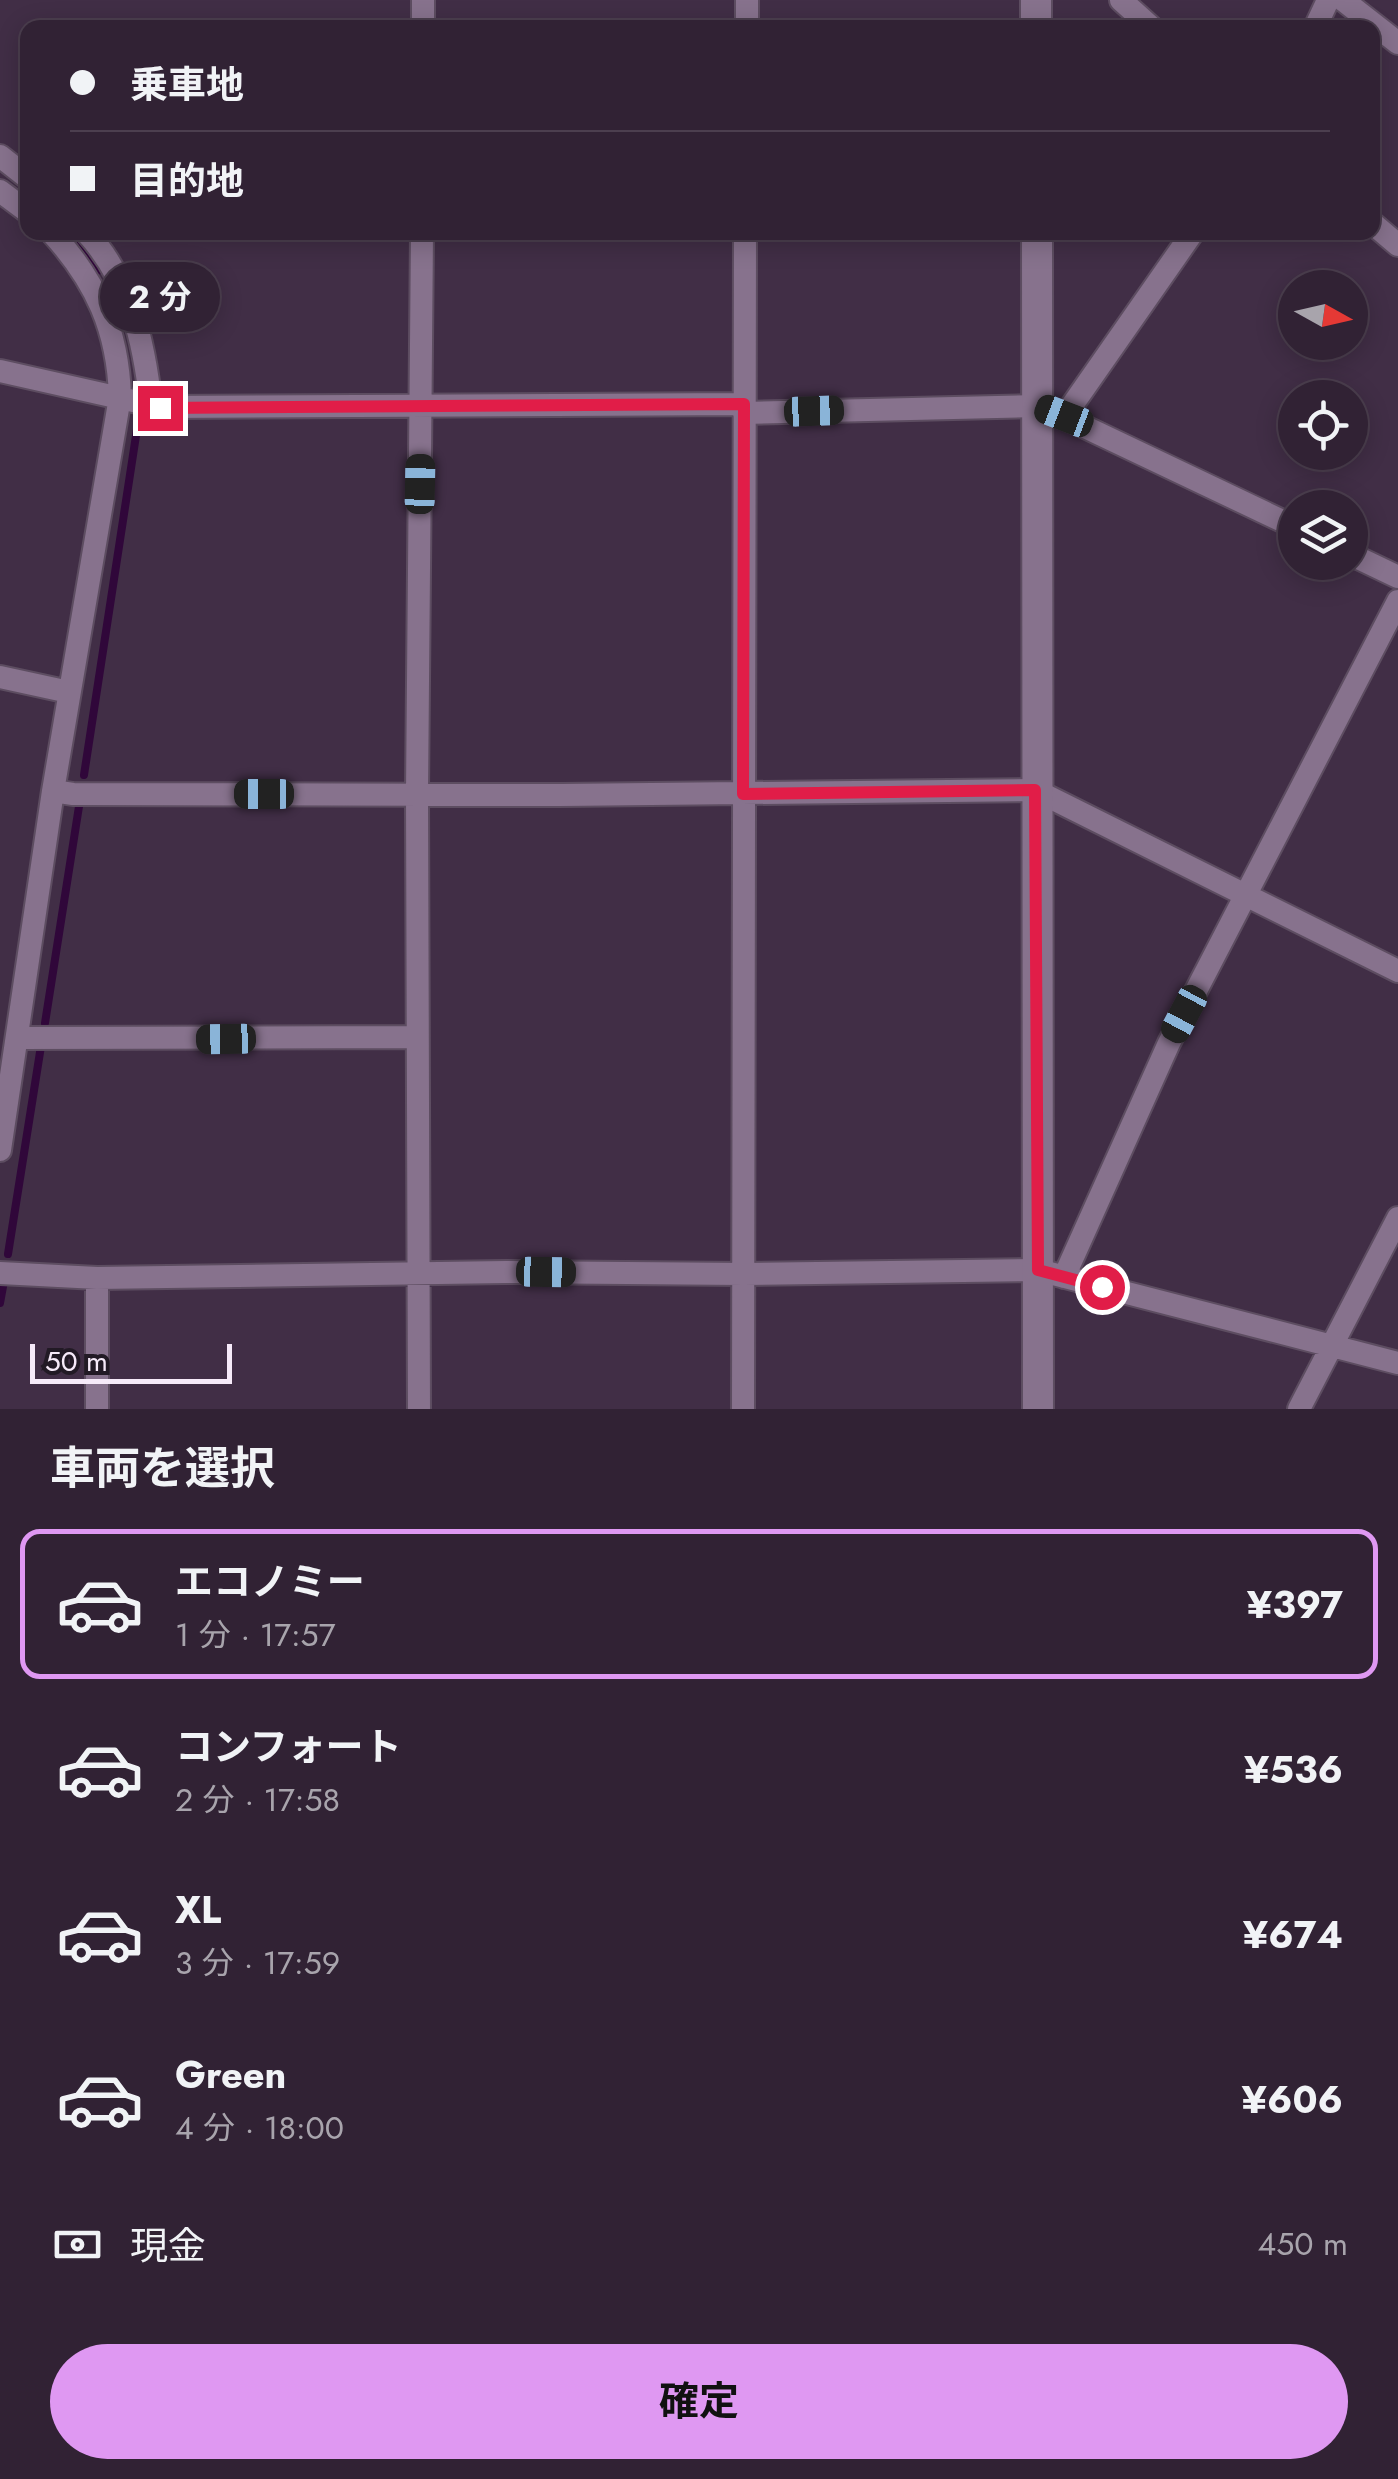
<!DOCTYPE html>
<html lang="ja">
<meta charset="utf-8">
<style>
body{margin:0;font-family:Jost,"Noto Sans JP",sans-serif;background:#392a3c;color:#f1f3f6;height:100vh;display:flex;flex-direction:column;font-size:38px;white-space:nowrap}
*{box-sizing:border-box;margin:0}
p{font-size:32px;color:#a8a4ac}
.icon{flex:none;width:55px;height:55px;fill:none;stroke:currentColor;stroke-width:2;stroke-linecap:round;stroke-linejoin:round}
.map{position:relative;height:1409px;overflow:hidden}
.details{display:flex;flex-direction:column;background:#312234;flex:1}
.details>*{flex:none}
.banner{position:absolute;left:20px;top:20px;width:1360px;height:220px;border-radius:20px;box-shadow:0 5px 25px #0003,0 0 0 2px #4c3f4f;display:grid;align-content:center;height:220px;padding:0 50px;background:#312234}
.needle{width:65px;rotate:98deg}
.controls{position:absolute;left:1278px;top:270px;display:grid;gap:20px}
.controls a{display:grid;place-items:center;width:90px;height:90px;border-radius:50%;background:#312234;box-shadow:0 5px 25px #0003,0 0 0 2px #4c3f4f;font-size:50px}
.scale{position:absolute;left:30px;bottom:25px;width:202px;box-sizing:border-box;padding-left:10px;border:5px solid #f6eaf9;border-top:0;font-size:28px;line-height:35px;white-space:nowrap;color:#f6eaf9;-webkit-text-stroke:8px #221a25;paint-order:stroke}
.end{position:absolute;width:45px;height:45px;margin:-22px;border:12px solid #e11d48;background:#fff;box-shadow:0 0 0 5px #fff}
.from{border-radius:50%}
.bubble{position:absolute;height:70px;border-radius:35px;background:#312234;box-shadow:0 5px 25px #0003,0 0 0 2px #4c3f4f;font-size:32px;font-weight:700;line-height:70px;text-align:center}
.car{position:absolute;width:30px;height:60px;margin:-30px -15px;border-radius:12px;box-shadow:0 0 8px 2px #0007;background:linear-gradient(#222 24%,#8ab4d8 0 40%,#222 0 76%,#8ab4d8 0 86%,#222 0)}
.banner b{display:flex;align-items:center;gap:35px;height:95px;font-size:38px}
.banner b+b{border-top:2px solid #4c3f4f}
.banner i{width:25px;height:25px;background:#f1f3f6}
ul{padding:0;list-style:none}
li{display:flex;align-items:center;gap:30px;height:150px;margin:0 20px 15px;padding:0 30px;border:5px solid transparent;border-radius:20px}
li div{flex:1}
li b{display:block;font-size:38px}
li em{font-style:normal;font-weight:700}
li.current{border-color:#df98f2}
li>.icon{width:90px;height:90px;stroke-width:1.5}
h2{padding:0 50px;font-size:45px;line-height:120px}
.pay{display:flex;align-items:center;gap:25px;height:110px;padding:0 50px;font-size:38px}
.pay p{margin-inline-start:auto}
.action{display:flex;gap:20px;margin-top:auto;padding:20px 50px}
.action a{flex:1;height:115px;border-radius:60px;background:#df98f2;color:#111;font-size:40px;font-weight:700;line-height:115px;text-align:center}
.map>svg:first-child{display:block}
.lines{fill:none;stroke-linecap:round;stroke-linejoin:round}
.stream{stroke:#30073a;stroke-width:8}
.minor-casing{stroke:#5d4d61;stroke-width:26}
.tertiary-casing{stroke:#5d4d61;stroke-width:34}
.minor{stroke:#87728d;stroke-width:22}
.tertiary{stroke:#87728d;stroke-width:30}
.route{stroke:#e11d48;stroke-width:12}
</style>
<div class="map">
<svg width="1398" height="1409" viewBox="0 0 1398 1409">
<rect width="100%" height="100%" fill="#412e46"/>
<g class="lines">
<path class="stream" d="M75 232 100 270
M84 775 139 416
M45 1023 80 800
M8 1254 41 1046
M0 1303 4 1281"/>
<g class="minor-casing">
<path id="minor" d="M1121 0 1152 28
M1343 0 1398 43
M423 28V0
M747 28V0
M1315 28 1328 0
M0 156 28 178
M0 191 28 212
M1372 223 1398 245
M86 232C131 281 144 342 151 405
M0 371 160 407 744 404
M744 413 1038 406 1064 417 1193 232
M1064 417 1295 527
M1350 554 1398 577
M0 677 69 692
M53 791 73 794 561 795 1035 790 1398 971
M17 1038 417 1037
M0 1150 53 791 120 397C118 330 96 281 51 232
M0 1273 97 1278 506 1272 744 1274 1038 1270 1398 1363
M1064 1277 1169 1043 1398 601
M97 1278V1409
M419 1409 417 794 422 232
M743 1409 745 232
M1299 1409 1398 1218"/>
</g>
<g class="tertiary-casing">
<path id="tertiary" d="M1036 0V28
M1037 232 1038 1409"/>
</g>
<use href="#minor" class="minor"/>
<use href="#tertiary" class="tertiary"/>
</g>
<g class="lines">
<path class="route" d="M160 408 744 404 743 794 1035 790 1038 1270 1102 1287"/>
</g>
</svg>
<div class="controls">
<a><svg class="needle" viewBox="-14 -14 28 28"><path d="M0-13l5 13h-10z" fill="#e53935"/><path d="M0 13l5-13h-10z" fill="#a8a4ac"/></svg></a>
<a><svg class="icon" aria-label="locate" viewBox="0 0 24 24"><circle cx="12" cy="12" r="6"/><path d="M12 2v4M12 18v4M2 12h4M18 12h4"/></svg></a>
<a><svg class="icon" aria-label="layers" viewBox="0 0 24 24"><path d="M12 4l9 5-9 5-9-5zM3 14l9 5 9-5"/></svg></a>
</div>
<div class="scale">50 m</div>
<i class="end from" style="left:1102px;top:1287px"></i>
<i class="end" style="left:160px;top:408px"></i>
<div class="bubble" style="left:100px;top:262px;width:120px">2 分</div>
<i class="car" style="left:814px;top:411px;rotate:88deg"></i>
<i class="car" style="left:1064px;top:416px;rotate:291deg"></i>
<i class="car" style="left:420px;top:484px;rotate:1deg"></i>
<i class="car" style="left:264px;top:794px;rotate:270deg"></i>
<i class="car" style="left:1184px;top:1014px;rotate:208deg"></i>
<i class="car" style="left:226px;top:1039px;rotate:269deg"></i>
<i class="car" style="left:546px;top:1272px;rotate:91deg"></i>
<div class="banner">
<b><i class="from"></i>乗車地</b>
<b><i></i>目的地</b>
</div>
</div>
<section class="details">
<h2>車両を選択</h2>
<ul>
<li class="current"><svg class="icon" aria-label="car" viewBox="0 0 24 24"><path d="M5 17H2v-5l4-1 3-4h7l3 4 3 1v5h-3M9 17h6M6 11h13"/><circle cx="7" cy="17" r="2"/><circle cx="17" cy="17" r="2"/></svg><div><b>エコノミー</b><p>1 分 · 17:57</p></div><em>¥397</em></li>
<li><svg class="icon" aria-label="car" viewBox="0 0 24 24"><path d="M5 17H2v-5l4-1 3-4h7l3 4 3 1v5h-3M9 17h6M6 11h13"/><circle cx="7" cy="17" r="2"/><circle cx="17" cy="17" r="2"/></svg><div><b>コンフォート</b><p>2 分 · 17:58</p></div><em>¥536</em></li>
<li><svg class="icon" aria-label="car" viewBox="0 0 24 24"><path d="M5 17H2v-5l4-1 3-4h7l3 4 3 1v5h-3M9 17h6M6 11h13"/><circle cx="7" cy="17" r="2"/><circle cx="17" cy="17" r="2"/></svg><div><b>XL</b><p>3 分 · 17:59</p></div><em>¥674</em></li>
<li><svg class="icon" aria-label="car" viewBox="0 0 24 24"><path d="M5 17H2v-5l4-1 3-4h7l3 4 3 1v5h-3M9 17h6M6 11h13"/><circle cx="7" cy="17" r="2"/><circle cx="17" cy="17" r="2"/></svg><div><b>Green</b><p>4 分 · 18:00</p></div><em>¥606</em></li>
</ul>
<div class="pay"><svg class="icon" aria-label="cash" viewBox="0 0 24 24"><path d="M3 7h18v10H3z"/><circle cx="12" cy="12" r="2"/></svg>現金<p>450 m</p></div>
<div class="action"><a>確定</a></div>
</section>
